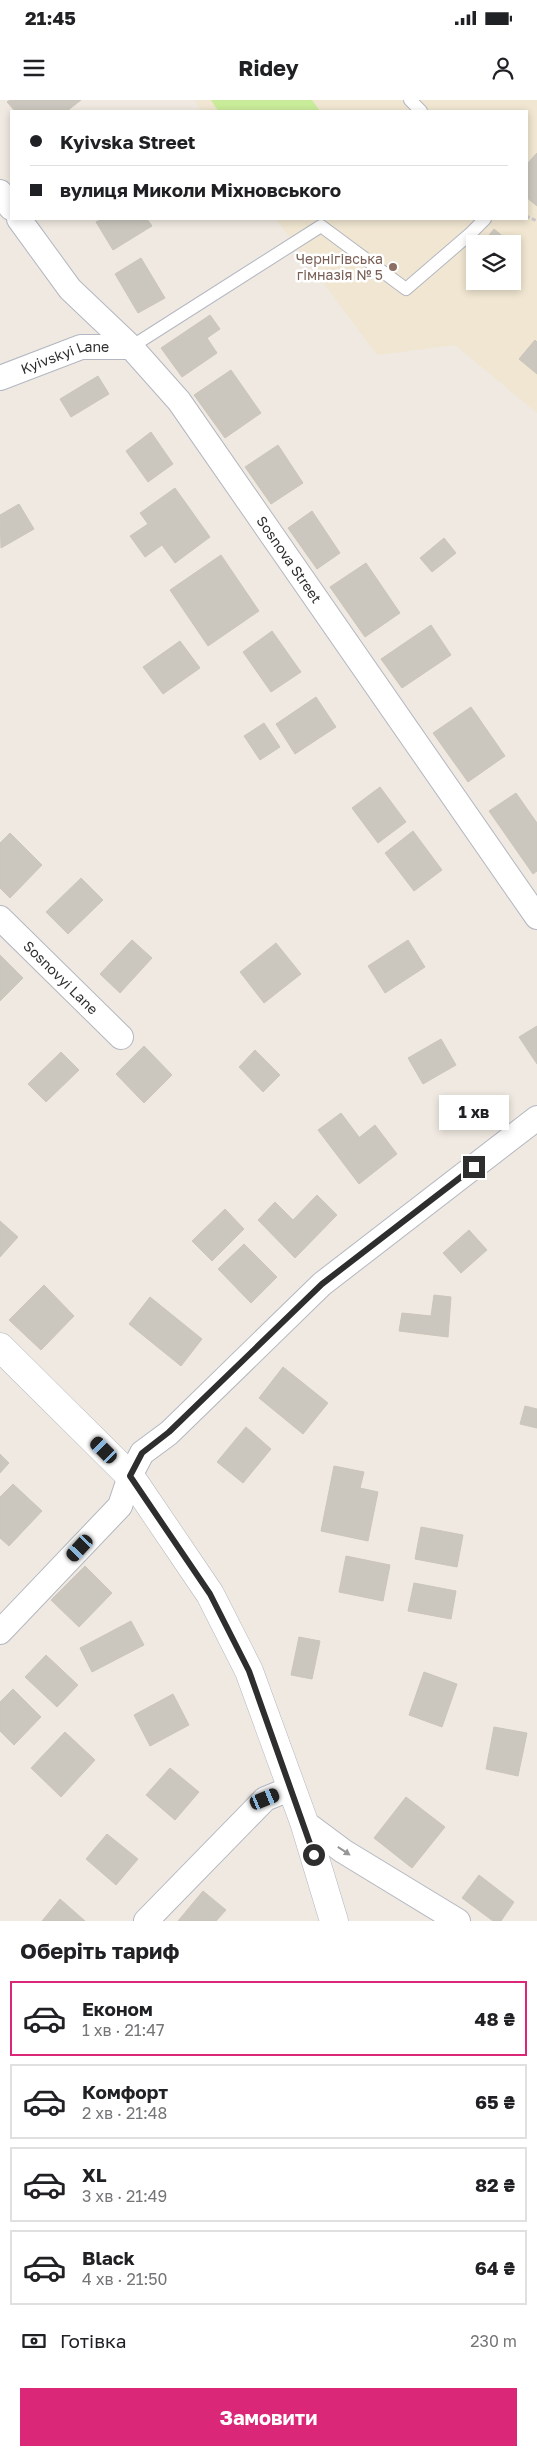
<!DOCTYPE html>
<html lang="uk">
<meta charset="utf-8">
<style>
body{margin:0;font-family:"Golos Text",sans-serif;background:#f2f2f2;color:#202124;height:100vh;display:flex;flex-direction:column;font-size:19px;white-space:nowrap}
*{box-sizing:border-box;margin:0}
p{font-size:16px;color:#757577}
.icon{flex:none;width:28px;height:28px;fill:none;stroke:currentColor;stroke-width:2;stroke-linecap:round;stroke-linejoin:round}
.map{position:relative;height:1821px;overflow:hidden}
.sheet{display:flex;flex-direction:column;background:#fff;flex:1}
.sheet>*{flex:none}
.banner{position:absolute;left:10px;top:10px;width:518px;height:110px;border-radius:0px;box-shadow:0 2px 8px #0003;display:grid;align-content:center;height:110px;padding:0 20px;background:#fff}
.buttons{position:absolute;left:466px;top:135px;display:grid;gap:10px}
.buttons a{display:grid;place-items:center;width:55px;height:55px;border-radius:0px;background:#fff;box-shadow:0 2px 8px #0003;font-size:25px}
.end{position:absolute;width:22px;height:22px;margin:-11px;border:6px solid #2e2e2e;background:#fff;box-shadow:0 0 0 2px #fff}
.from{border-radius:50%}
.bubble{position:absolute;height:35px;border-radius:0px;background:#fff;box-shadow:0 2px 8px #0003;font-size:16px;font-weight:700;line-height:35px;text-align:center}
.car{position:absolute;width:15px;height:30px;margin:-15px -8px;border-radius:6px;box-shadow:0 0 4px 1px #0007;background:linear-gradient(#222 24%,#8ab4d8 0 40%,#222 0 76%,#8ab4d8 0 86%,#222 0)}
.banner b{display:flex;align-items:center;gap:18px;height:48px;font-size:19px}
.banner b+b{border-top:1px solid #e0e0e0}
.banner i{width:12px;height:12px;background:#202124}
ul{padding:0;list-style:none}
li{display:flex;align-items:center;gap:15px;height:75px;margin:0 10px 8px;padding:0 10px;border:2px solid #e0e0e0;border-radius:0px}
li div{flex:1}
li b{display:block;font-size:19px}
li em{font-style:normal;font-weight:700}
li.active{border-color:#db2777}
li>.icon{width:45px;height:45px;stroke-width:1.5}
h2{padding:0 20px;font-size:22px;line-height:60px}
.pay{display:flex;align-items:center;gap:12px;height:55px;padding:0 20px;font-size:19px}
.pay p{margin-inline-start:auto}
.cta{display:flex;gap:10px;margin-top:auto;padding:10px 20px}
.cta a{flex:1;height:58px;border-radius:0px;background:#db2777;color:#fff;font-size:20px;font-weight:700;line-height:58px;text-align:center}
.status{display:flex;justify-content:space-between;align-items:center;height:35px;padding:0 25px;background:#fff;direction:ltr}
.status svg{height:14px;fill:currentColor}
header{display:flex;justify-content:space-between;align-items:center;height:65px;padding:0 20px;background:#fff;font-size:22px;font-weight:700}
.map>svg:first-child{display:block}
.education{fill:#f0e6d1;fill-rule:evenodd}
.pitch{fill:#c9ec9a}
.building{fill:#cbc7bf;stroke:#cbc5ba}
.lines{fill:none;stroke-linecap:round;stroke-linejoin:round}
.service-casing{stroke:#b4b7c1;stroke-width:14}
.minor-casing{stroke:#b4b7c1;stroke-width:26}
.secondary-casing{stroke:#b4b7c1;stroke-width:29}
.path{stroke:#c9c9c9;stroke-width:3;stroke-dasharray:4 2.5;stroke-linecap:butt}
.service{stroke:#fff;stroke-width:12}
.minor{stroke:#fff;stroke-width:24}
.secondary{stroke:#fff;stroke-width:28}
.oneway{fill:#969696}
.route{stroke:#2e2e2e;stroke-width:6}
.education-dot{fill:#8d6e63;stroke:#fff;stroke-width:2}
.labels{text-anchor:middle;stroke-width:5;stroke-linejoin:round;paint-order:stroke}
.education-label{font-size:14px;fill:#785e54;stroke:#fff;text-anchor:end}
.street-label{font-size:14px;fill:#2e2e2e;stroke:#fff}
</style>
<div class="status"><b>21:45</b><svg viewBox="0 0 49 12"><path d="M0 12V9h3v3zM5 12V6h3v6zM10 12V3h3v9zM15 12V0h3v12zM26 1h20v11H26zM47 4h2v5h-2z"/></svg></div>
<header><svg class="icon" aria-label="menu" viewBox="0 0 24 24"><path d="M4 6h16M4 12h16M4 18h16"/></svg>Ridey<svg class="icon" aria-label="person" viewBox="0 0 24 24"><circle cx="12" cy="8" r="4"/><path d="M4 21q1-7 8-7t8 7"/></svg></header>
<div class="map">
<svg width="537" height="1821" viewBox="0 0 537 1821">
<rect width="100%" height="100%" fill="#efe9e1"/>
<path class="education" d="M194 0H537V313L455 245 377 255 276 119H526V11H202ZM475 144H512V181H475Z"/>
<path class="pitch" d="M211 0H312L320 11H218Z"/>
<path class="building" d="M10 0H81L67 11H15L7 2Z
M537 53V106L526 97V65Z
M102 119H147L152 126 113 150 96 122Z
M494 129 506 139 502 144H482Z
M141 158 165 198 138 213 115 174Z
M210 215 220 229 207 238 217 253 182 277 161 248Z
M535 240 537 242V274L519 259Z
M231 270 261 313 225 338 194 295Z
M98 276 109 294 71 317 60 299Z
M151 332 173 364 148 382 126 351Z
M278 345 303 383 271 404 245 367Z
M175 388 210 437 175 463 162 445 145 457 130 436 148 424 140 413Z
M19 404 34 429 1 448 0 415Z
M312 411 340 453 317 469 288 428Z
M444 438 456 453 432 472 420 458Z
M221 455 259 511 208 546 170 490Z
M366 463 400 513 365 537 330 487Z
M431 525 451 555 402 588 381 559Z
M272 531 301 572 271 592 243 552Z
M180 541 200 568 163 594 143 567Z
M316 597 336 627 295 654 276 624Z
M471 607 505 656 468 682 433 633Z
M264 623 280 647 260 660 244 636Z
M380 687 406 722 378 743 352 708Z
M516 693 537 723V771L533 774 489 711Z
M413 731 442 770 414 791 385 753Z
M10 733 42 765 10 798 0 788V743Z
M81 778 103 800 68 834 46 812Z
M132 840 152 858 120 893 100 874Z
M408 840 425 867 385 893 368 866Z
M276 843 301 874 264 903 240 872Z
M0 855 23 878 0 901Z
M537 926V964L519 937Z
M441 939 456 965 423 984 408 958Z
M144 946 172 975 144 1003 116 974Z
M255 950 280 975 263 992 239 967Z
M61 952 79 970 46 1002 28 984Z
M341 1013 359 1037 337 1055 318 1030Z
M375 1025 397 1054 359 1084 337 1055Z
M317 1095 337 1115 295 1158 258 1120 275 1102 293 1120Z
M225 1109 244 1129 212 1161 192 1141Z
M0 1121 18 1137 0 1157Z
M469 1130 487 1150 461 1173 443 1153Z
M244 1144 277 1177 251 1203 218 1169Z
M44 1185 74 1216 41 1250 9 1220Z
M434 1195 451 1197 448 1237 399 1231 402 1213 431 1216Z
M150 1197 202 1239 181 1266 129 1224Z
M283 1267 328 1303 303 1334 259 1298Z
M525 1306 537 1309V1328L520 1324Z
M246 1327 271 1349 243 1383 217 1362Z
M0 1354 9 1363 0 1373Z
M334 1366 364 1372 360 1388 378 1392 368 1441 321 1431Z
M13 1384 42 1411 9 1446 0 1438V1397Z
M421 1427 463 1435 457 1467 415 1459Z
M346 1456 390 1465 383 1501 339 1492Z
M85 1466 112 1493 79 1527 51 1500Z
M414 1483 456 1491 451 1519 408 1511Z
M131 1521 144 1545 92 1572 80 1548Z
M299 1537 320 1541 312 1579 291 1575Z
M46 1555 78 1585 57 1607 25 1577Z
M424 1572 457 1584 442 1627 409 1615Z
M13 1589 41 1617 14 1645 0 1631V1602Z
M173 1594 189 1625 150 1646 134 1615Z
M494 1627 527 1633 518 1676 486 1669Z
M65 1632 95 1660 61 1697 31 1668Z
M170 1668 199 1692 175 1720 146 1695Z
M406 1697 445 1727 412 1768 374 1738Z
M107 1734 138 1759 116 1785 86 1759Z
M479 1775 514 1802 501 1821H493L462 1798Z
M203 1791 226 1810 216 1821H178Z
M60 1799 85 1821H42Z"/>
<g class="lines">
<g class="service-casing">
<path id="service" d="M410 0 421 11
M131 247 321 126 406 189 471 133 485 119"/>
</g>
<g class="minor-casing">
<g id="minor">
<path d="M0 92 11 108"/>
<path id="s1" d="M19 119 70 189 131 247 179 301 537 817"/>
<path id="s2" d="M0 278 81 247H131"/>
<path id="s3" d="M0 818 121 937"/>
<path d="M0 1532 120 1406 130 1376 142 1353 169 1333 322 1184 537 1018"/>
<path d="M304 1722 343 1751 458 1821"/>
<path d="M146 1821 265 1699 292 1688"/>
</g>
</g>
<g class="secondary-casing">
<path id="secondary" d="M0 1247 130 1376 210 1494 249 1571 304 1722 334 1821"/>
</g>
<path class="path" d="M526 116 537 121"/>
<use href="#service" class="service"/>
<use href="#minor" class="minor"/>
<use href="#secondary" class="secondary"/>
</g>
<defs><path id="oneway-solid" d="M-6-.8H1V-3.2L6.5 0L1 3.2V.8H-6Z" transform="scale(1.25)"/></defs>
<use class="oneway" href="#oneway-solid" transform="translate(344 1751) rotate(34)"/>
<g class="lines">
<path class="route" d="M314 1755 249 1571 210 1494 130 1376 142 1353 169 1332 322 1184 474 1067"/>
</g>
<circle class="education-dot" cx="393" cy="167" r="5"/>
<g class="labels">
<g class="education-label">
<text x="383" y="164">Чернігівська<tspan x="383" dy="16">гімназія № 5</tspan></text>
</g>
<g class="street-label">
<text dy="5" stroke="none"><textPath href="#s2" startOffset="69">Kyivskyi Lane</textPath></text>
<text dy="5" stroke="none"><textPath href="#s1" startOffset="436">Sosnova Street</textPath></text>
<text dy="5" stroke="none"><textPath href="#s3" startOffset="85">Sosnovyi Lane</textPath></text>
</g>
</g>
</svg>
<div class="buttons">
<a><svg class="icon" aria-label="layers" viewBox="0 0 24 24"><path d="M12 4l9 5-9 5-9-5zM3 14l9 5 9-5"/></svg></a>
</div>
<i class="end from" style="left:314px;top:1755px"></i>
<i class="end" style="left:474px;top:1067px"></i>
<div class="bubble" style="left:439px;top:995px;width:70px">1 хв</div>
<i class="car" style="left:104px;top:1350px;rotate:315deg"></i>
<i class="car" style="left:80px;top:1448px;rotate:223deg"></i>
<i class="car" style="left:265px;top:1699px;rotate:68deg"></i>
<div class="banner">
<b><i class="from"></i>Kyivska Street</b>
<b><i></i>вулиця Миколи Міхновського</b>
</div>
</div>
<section class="sheet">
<h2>Оберіть тариф</h2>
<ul>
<li class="active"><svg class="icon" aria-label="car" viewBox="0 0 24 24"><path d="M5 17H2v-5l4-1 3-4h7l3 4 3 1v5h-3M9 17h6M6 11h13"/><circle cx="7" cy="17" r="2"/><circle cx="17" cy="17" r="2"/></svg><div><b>Економ</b><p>1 хв · 21:47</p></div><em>48 ₴</em></li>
<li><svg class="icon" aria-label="car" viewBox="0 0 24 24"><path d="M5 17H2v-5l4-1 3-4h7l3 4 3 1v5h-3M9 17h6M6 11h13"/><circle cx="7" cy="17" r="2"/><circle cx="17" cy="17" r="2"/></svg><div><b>Комфорт</b><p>2 хв · 21:48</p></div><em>65 ₴</em></li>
<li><svg class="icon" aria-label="car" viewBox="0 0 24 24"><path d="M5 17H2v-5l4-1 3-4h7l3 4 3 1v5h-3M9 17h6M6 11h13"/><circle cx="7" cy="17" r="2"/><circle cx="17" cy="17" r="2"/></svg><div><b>XL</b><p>3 хв · 21:49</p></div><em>82 ₴</em></li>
<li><svg class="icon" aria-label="car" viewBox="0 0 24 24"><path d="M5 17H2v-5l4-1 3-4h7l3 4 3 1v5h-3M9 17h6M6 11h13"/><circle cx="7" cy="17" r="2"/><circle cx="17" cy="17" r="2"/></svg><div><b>Black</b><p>4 хв · 21:50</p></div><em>64 ₴</em></li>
</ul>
<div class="pay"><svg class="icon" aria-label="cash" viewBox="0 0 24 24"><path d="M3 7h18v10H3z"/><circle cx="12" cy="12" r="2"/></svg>Готівка<p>230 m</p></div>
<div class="cta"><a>Замовити</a></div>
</section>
